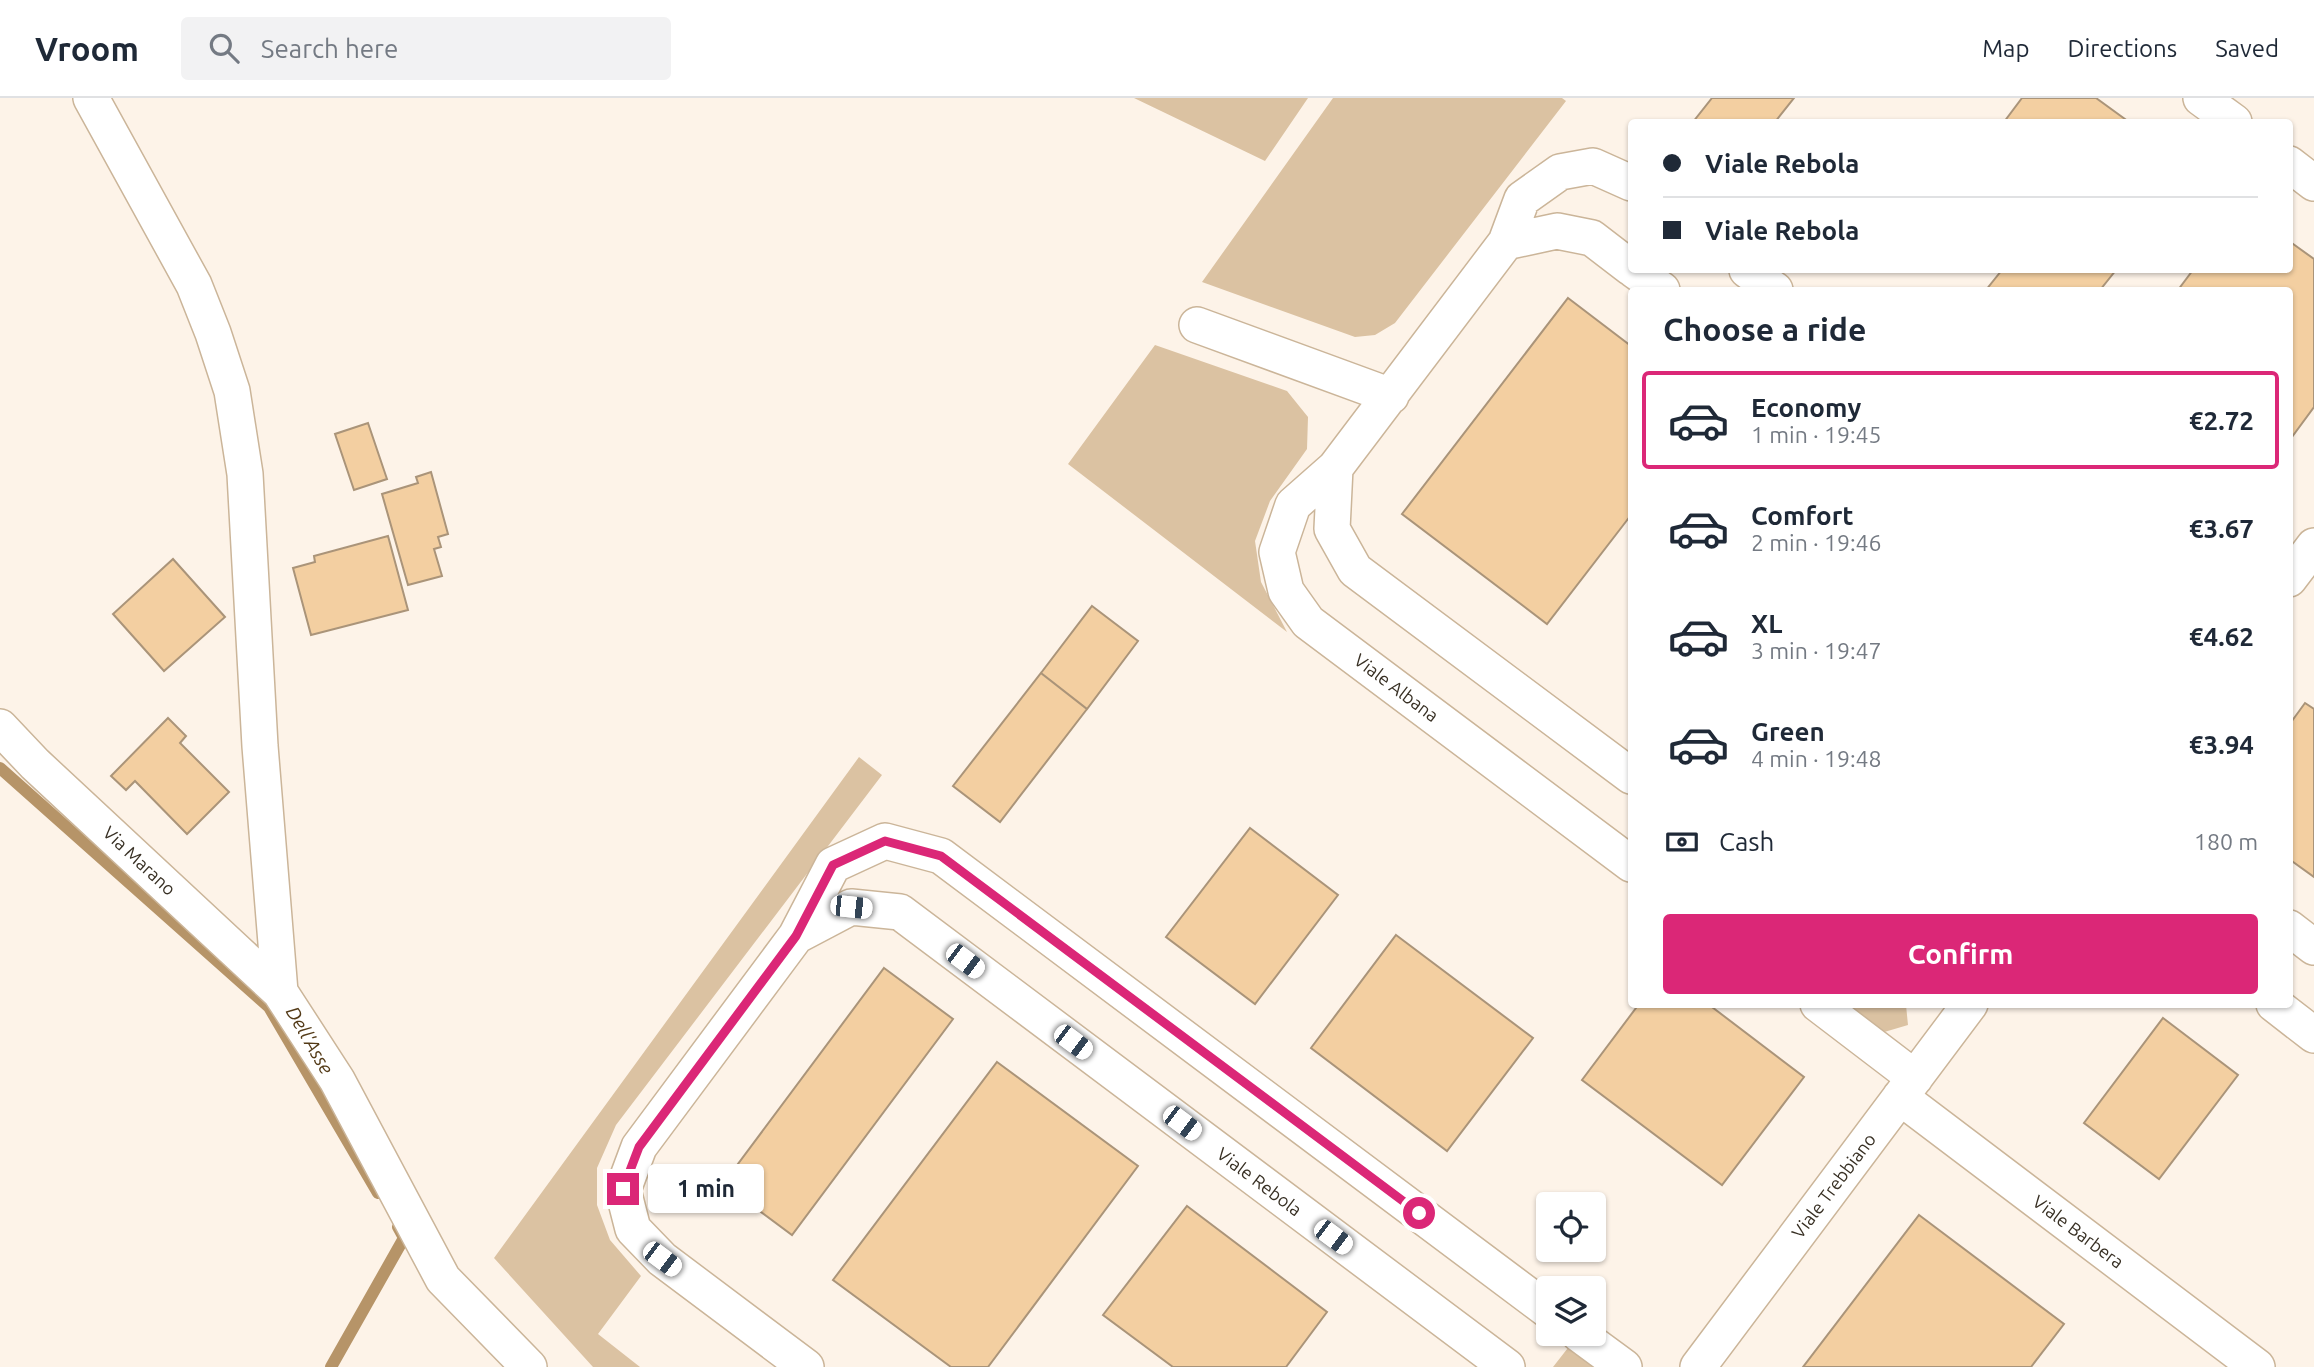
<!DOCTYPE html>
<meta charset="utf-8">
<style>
body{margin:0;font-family:Ubuntu,sans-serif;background:#f2f2f3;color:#1f2937;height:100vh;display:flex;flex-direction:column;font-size:26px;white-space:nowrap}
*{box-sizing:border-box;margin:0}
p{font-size:23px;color:#747a83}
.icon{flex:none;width:38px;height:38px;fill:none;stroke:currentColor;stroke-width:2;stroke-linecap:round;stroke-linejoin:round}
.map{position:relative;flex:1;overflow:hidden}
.sheet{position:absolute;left:1628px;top:189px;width:665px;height:721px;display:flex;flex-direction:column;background:#fff;border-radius:7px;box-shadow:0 2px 5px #0004}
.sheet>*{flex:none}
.banner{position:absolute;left:1628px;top:21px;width:665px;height:154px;border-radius:7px;box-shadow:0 2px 5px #0004;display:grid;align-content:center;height:154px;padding:0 35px;background:#fff}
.controls{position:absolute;left:1536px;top:1094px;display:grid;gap:14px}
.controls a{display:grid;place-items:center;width:70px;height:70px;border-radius:7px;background:#fff;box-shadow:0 2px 5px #0004;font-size:35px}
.end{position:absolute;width:32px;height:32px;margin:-16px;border:9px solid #db2777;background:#fff;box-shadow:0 0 0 4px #fff}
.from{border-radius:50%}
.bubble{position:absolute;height:49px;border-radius:7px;background:#fff;box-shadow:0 2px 5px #0004;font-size:23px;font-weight:600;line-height:49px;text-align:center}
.car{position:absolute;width:21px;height:42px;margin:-21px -10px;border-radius:9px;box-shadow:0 0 5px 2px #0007;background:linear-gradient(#fff 24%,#345 0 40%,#fff 0 76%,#345 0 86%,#fff 0)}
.banner b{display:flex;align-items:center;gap:24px;height:66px;font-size:26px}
.banner b+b{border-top:2px solid #e0e1e3}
.banner i{width:18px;height:18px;background:#1f2937}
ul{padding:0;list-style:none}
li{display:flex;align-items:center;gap:21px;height:98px;margin:0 14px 10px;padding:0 21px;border:4px solid transparent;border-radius:7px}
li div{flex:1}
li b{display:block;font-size:26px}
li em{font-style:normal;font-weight:600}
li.current{border-color:#db2777}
li>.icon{width:63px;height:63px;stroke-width:1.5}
h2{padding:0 35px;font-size:32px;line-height:84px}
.pay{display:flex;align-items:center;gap:18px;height:77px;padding:0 35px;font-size:26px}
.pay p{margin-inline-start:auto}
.cta{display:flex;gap:14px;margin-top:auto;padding:14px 35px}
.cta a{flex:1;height:80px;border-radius:7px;background:#db2777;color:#fff;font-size:28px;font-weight:600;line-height:80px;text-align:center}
header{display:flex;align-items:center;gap:42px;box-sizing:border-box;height:98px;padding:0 35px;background:#fff;border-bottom:2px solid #e0e1e3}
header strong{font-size:33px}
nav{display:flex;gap:38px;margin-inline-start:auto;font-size:24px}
.search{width:490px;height:63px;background:#f2f2f3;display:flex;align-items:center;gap:18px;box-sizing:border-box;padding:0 24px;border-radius:7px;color:#747a83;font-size:26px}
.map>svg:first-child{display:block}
.green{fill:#dbc2a2}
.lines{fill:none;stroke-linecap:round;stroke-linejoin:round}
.stream{stroke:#b69468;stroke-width:12}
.building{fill:#f3cfa1;stroke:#aa9479;stroke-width:2}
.minor-casing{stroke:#cbb599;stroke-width:38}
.minor{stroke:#fff;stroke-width:35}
.route{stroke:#db2777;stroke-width:9}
.labels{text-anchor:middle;stroke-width:5;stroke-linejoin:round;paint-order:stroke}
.street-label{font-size:18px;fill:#383024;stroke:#fff}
.water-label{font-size:19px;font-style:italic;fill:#533a17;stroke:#fff}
</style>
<header>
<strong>Vroom</strong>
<div class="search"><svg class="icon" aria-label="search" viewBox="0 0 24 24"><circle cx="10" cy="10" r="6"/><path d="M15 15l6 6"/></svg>Search here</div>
<nav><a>Map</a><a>Directions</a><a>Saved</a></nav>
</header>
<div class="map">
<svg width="2314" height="1269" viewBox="0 0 2314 1269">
<rect width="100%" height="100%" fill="#fdf3e8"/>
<path class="green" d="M1134 0H1308L1265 63Z
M1333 0H1562L1566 3 1395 225 1375 237 1355 239 1202 184Z
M1155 247 1287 293 1308 319 1307 351 1270 403 1255 443 1261 484 1287 534 1068 366Z
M859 659 882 677 616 1027 597 1070V1107L610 1142 641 1178 598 1236 640 1269H593L494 1160Z
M1844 907H1906L1908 927 1881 935Z
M1571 1246 1601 1269H1553Z"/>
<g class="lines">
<path class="stream" d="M0 670 269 909 378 1095
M331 1269 404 1140 398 1129"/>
</g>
<path class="building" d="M1712 0H1794L1775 24H1693Z
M2022 0H2096L2129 24H2004Z
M2289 143 2314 161V309L2289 343V192H2178L2193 172H2289Z
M2002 172H2116L2100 192H1986Z
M1568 200 1631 248V417L1547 526 1402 416Z
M368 325 387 381 354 392 335 336Z
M431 374 448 436 438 439 441 449 434 451 442 478 408 487 382 396 418 385 416 379Z
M388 438 408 512 311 537 293 470 315 464 314 458Z
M173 461 225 519 164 573 113 516Z
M1092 508 1138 543 1087 611 1041 575Z
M1041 575 1087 611 1000 724 953 688Z
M2305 605 2314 611V779L2289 761V627Z
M168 620 186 638 180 645 229 694 187 736 135 683 126 692 111 678Z
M1250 730 1338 797 1255 906 1166 839Z
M1396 837 1533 940 1447 1053 1311 950Z
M884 870 953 921 792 1137 723 1086Z
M1639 906H1708L1804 979 1722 1087 1582 982Z
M2163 920 2238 977 2159 1081 2084 1025Z
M997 964 1138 1068 988 1269H951L833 1182Z
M1187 1108 1327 1214 1286 1269H1173L1103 1217Z
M1919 1117 2064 1226 2031 1269H1803Z"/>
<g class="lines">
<g class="minor-casing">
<path id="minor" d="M91 0 194 187 213 235 232 293 245 376 260 648 280 894 337 982 443 1181 529 1269
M2201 0 2234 24
M2289 66 2314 85
M1631 85 1593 68 1560 74 1522 101 1506 144 1335 370 1293 407 1277 454 1286 493 1308 524 1631 766
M1506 144 1557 133 1592 140 1631 170
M1634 172 1662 192
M1747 172 1775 192
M1197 227 1391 298
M1335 370 1332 431 1355 472 1631 678
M2289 481 2314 448
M0 629 35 666 280 894
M2289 830 2314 849
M796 838 851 809 900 814 1507 1269
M1818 906 1915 980
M2274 906 2314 937
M1900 999 2257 1269
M1579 1236 1624 1269
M806 1269 662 1161 633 1131 623 1092 639 1049 796 838 833 767 885 743 941 758 1549 1213
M1698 1269 1970 906"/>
</g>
<use href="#minor" class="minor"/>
</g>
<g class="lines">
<path class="route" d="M623 1091 639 1049 796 838 833 767 885 743 941 758 1419 1115"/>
</g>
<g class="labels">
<g class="street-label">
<text transform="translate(1396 590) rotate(37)" y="6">Viale Albana</text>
<text transform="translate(139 763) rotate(43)" y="6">Via Marano</text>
<text transform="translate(1259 1084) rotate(37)" y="6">Viale Rebola</text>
<text transform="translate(1834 1088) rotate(-53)" y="6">Viale Trebbiano</text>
<text transform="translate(2078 1134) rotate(37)" y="6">Viale Barbera</text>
</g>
<g class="water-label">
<text transform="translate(310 942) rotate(60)" y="7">Dell'Asse</text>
</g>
</g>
</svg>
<div class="controls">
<a><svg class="icon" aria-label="locate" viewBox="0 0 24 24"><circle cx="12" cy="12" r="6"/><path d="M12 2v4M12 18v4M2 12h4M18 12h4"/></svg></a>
<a><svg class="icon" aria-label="layers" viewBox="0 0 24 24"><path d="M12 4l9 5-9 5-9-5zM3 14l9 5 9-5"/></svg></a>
</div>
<i class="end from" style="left:1419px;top:1115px"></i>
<i class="end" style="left:623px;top:1091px"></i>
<div class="bubble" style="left:648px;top:1066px;width:116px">1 min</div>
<i class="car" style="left:851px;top:809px;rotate:96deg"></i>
<i class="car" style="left:965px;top:863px;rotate:127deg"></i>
<i class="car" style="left:1073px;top:944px;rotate:127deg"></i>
<i class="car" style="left:1182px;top:1025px;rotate:127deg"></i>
<i class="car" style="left:1333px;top:1139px;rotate:127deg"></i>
<i class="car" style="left:662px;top:1161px;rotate:127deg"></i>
<div class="banner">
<b><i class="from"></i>Viale Rebola</b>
<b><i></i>Viale Rebola</b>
</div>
<section class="sheet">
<h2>Choose a ride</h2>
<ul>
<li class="current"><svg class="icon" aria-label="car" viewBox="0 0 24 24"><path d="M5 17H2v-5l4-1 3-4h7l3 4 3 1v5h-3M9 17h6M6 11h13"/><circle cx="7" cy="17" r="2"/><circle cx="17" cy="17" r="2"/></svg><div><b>Economy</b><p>1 min · 19:45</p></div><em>€2.72</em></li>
<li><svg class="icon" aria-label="car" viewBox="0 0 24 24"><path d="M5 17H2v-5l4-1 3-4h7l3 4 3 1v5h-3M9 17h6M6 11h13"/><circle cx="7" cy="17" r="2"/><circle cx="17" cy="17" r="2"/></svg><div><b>Comfort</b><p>2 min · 19:46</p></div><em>€3.67</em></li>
<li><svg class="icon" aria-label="car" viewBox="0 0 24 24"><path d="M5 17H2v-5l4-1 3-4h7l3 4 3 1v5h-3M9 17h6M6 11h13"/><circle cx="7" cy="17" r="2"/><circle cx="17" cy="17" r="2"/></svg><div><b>XL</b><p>3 min · 19:47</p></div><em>€4.62</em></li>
<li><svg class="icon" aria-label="car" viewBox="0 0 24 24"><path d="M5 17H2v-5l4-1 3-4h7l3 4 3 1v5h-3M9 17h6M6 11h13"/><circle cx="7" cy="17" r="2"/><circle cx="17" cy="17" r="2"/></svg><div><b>Green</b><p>4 min · 19:48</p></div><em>€3.94</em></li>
</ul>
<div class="pay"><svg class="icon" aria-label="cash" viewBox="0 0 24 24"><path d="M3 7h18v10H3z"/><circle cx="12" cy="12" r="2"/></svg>Cash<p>180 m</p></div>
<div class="cta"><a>Confirm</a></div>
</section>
</div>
